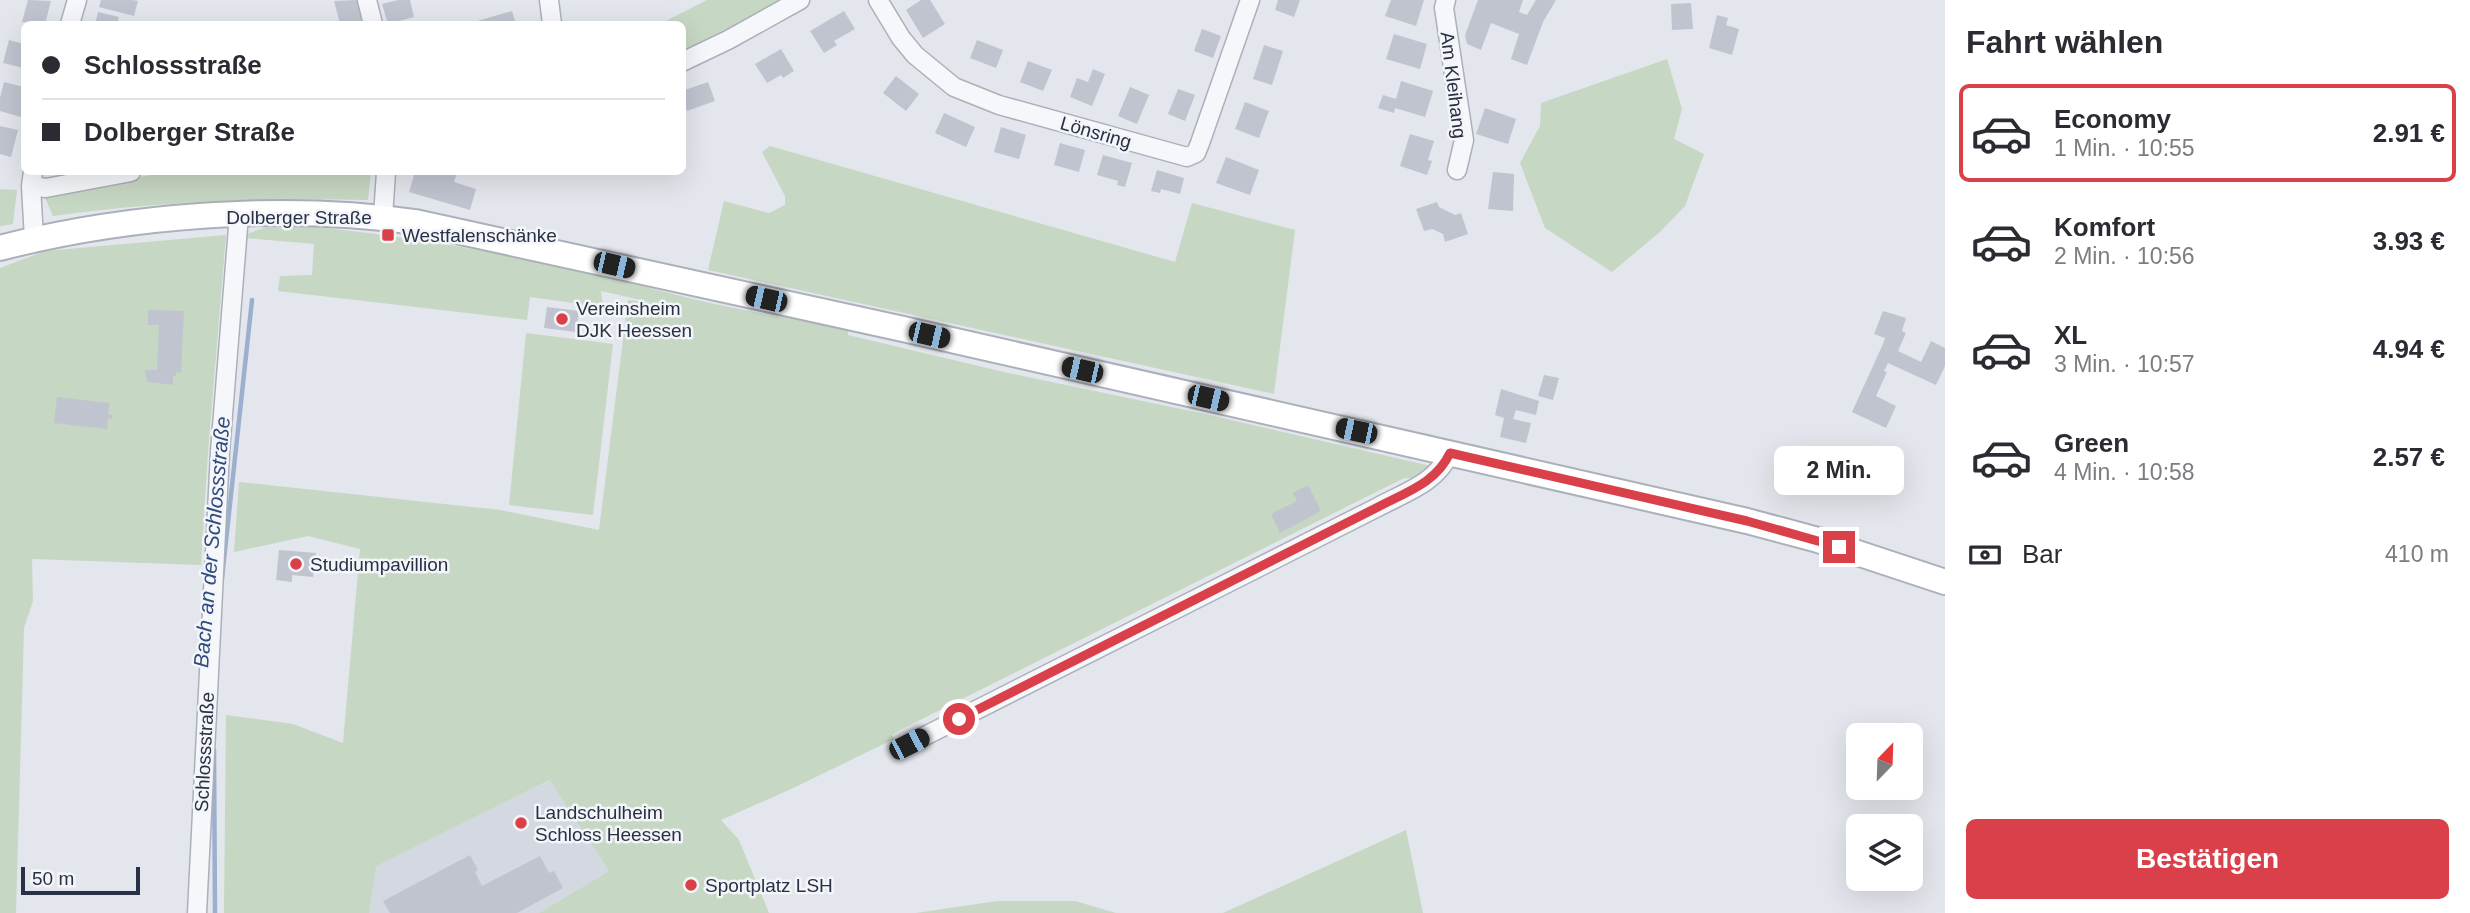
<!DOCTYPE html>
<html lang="de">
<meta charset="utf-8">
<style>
body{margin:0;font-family:Helvetica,sans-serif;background:#f2f2f3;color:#2b2b33;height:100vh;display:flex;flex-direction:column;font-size:26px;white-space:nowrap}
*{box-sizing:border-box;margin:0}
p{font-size:23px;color:#7c7c81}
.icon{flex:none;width:38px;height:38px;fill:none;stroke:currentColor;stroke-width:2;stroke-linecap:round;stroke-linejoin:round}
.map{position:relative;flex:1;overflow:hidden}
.panel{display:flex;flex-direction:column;background:#fff;width:525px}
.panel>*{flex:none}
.banner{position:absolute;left:21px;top:21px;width:665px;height:154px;border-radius:10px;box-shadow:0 7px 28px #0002;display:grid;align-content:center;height:154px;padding:0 21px;background:#fff}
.needle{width:46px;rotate:23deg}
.buttons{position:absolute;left:1846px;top:723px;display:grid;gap:14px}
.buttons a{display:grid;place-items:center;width:77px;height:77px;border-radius:10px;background:#fff;box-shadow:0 7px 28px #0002;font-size:35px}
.scale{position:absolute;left:21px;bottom:18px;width:119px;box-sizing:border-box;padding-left:7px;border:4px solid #293146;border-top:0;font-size:19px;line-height:24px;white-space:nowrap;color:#293146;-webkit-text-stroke:5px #f3f5f9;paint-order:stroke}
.end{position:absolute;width:32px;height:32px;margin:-16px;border:9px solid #d94049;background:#fff;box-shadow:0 0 0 4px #fff}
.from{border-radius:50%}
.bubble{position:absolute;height:49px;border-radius:10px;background:#fff;box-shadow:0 7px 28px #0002;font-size:23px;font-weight:700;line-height:49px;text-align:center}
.car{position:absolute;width:21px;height:42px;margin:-21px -10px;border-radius:9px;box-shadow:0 0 5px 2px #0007;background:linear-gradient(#222 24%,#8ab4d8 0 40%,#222 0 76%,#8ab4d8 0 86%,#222 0)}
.banner b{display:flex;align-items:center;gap:24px;height:66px;font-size:26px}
.banner b+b{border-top:2px solid #e1e1e2}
.banner i{width:18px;height:18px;background:#2b2b33}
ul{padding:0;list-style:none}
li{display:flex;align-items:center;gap:21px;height:98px;margin:0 14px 10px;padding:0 7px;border:4px solid transparent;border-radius:10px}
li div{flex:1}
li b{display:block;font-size:26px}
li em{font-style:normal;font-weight:700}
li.on{border-color:#d94049}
li>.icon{width:63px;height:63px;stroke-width:1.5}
h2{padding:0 21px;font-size:32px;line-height:84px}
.pay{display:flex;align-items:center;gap:18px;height:77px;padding:0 21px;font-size:26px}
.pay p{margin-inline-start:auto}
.action{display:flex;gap:14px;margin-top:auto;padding:14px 21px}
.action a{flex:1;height:80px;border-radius:10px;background:#d94049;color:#fff;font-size:28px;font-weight:700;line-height:80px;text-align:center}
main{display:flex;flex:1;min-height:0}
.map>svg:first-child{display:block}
.built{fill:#d4d8e1}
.green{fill:#c6d7c3}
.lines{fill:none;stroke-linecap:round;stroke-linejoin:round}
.stream{stroke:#9cafce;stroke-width:4.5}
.building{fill:#c0c4cf}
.minor-casing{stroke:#abb0ba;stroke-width:21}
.secondary-casing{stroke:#abb0ba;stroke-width:28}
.minor{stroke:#f6f7fa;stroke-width:18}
.secondary{stroke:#fff;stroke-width:24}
.route{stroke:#d94049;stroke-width:9}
.poi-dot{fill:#d94049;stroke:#f3f5f9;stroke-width:2.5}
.labels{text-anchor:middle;stroke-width:5;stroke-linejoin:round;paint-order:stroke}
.street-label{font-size:19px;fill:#293146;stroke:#f3f5f9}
.poi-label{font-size:19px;fill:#293146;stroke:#f3f5f9;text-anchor:start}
.water-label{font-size:21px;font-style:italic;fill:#304b7d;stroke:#f3f5f9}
</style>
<main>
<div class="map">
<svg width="1945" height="913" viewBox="0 0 1945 913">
<rect width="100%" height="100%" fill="#e3e6ec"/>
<path class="built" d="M551 780 609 871 539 913H369L375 866Z"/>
<path class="green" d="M707 0H782L731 31 683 53 682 24H660Z
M1667 59 1682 109 1674 139 1704 154 1685 206 1661 231 1612 272 1545 228 1520 163 1540 126 1541 103Z
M770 146 1175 262 1192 203 1295 230 1274 394 708 270 724 201 769 213 785 205V196L762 152Z
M169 172H371L368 200C262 197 158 202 53 216L43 193Z
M0 189 17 190 13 224 0 226Z
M307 226C427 238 545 260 661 291 722 308 786 317 848 330V335L1004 372 1214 416 1435 467 1418 479 1404 478 898 731 892 735 894 739 789 790 721 820 739 840 769 913H539L609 871 550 780 376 866 369 913H224L226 715 293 724 343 743 360 549 308 536 234 552 239 482 500 510 599 530 628 300 654 303 601 291 604 316 581 313V304L530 297 527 320 278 291 280 276 312 275 314 244 245 238 246 234 267 227Z
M226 235 208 452 201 565 32 559 33 601 24 628 16 913H0V268L45 251Z
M526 333 613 344 593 515 509 505Z
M1406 830 1423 913H1223Z
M997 901H1075L1116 913H916Z"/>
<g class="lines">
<path class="stream" d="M222 578 252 300
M214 750 215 913"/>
</g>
<path class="building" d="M28 0 51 1 45 24 22 22Z
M101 0H132L138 1 134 16 99 7Z
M357 0 363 24H340L334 1Z
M398 0H410L414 17 388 24 382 4Z
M921 0H930L945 24 923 38 906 10Z
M1278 0H1300L1294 17 1275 10Z
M1391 0H1424L1416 26 1385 16Z
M1478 0H1523L1519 12 1527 15 1536 0H1556L1543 22 1527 65 1511 59 1519 34 1491 23 1481 50 1467 44 1465 35Z
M1691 3 1693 29 1672 30 1671 4Z
M512 11 516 24H467Z
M844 11 855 29 834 41 837 45 824 53 810 31Z
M98 12 119 17 117 24H95Z
M1717 15 1728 18 1726 25 1739 29 1732 55 1709 48Z
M1202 29 1221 36 1213 58 1194 51Z
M1394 34 1427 44 1420 69 1386 59Z
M9 40 24 44V68L3 63Z
M977 40 1003 50 996 68 970 58Z
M1264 45 1283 51 1272 85 1253 79Z
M781 49 794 71 783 78 781 75 767 83 755 64Z
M1028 61 1052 70 1043 91 1020 82Z
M1093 69 1105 74 1092 106 1070 97 1077 78 1088 82Z
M896 76 919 94 906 111 883 93Z
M1401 81 1433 91 1425 117 1395 108 1394 113 1378 108 1383 95 1396 99Z
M4 82 24 87V105L21 117 0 111V98Z
M708 82 715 101 687 111 682 99V91Z
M1130 87 1149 95 1137 124 1118 116Z
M1178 89 1195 95 1185 121 1168 114Z
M1245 102 1269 111 1259 138 1235 129Z
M1485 108 1516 119 1508 144 1476 134Z
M944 113 975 127 966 147 935 133Z
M0 126 18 130 11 157 0 154Z
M1001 127 1026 135 1019 159 994 152Z
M1410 134 1434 141 1428 160 1432 161 1427 175 1400 166Z
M1060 143 1085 150 1079 172 1054 165Z
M1103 155 1132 163 1125 187 1117 185 1118 181 1097 175Z
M1226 157 1259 170 1250 195 1216 183Z
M1157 170 1184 178 1180 194 1161 189 1160 193 1151 191Z
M415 172H457L454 182 476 189 470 210 409 192Z
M1493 172 1514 174 1513 211 1488 209Z
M1437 202 1439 207 1455 215 1461 213 1468 234 1445 242 1443 234 1432 229 1424 231 1416 209Z
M547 307 579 311 576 332 544 328Z
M148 310 184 311 181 373 176 372V376H173V385L147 382 145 370H157L159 325H148Z
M1883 311 1906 318 1902 331 1906 333 1898 351 1921 362 1931 341 1945 348V366L1936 385 1888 363 1884 371 1887 372 1876 396 1896 406 1886 428 1852 412 1883 344 1885 338 1874 334Z
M1544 375 1559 378 1553 400 1538 396Z
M1501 389 1539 401 1536 415 1516 410 1513 419 1531 423 1526 443 1500 437 1504 418 1495 415Z
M57 397 110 403 108 414 112 415V419L108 418 107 429 54 423Z
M1308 485 1321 511 1280 533 1271 514 1297 501 1293 493Z
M279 550 316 553 313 577 292 575V582L276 580Z
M470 855 478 870 475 872 482 886 540 856 549 873 554 871 563 888 517 913H390L383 901Z"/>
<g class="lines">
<g class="minor-casing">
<path id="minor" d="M367 0 373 24
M549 0 552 24
M878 0 901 38 915 55 954 87 999 105 1187 157 1196 153 1200 143 1250 0
M1446 0 1444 8 1464 140 1457 170
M70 24 77 0
M682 62 728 40 800 0
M33 172 31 186 34 239
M31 186 46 188 131 172
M383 217 386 172
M909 744 1378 507C1406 492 1436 483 1450 453
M197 913 220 452 239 215"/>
</g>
<g class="secondary-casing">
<path id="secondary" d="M0 248C126 215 286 203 415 222L903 329 1747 521 1818 540 1945 582"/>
</g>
<use href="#minor" class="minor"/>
<use href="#secondary" class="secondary"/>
</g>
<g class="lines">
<path class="route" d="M959 719 1378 507C1406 492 1436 483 1450 453L1747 521 1839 547"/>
</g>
<g class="poi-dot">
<rect x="381" y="228" width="14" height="14" rx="3.5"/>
<circle cx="562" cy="319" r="7"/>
<circle cx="296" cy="564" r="7"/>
<circle cx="521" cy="823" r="7"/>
<circle cx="691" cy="885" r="7"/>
</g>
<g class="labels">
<g class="street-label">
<text transform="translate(1454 85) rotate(83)" y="7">Am Kleihang</text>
<text transform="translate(1096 132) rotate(16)" y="7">Lönsring</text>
<text x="299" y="224">Dolberger Straße</text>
<text transform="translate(204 752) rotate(-87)" y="7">Schlossstraße</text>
</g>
<g class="poi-label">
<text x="402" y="242">Westfalenschänke</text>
<text x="576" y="315">Vereinsheim<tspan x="576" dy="22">DJK Heessen</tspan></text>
<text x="310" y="571">Studiumpavillion</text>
<text x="535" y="819">Landschulheim<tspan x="535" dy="22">Schloss Heessen</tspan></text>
<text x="705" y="892">Sportplatz LSH</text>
</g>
<g class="water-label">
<text transform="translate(212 542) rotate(-85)" y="7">Bach an der Schlossstraße</text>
</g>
</g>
</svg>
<div class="buttons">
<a><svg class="needle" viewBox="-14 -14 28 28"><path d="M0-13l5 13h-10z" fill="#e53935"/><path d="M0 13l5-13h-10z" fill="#7c7c81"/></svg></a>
<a><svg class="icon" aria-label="layers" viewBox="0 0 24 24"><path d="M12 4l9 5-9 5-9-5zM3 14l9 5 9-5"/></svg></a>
</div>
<div class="scale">50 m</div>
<i class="end from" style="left:959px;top:719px"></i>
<i class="end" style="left:1839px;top:547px"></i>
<div class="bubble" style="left:1774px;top:446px;width:130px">2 Min.</div>
<i class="car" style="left:614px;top:265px;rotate:103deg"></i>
<i class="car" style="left:766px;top:299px;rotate:283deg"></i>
<i class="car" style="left:929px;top:335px;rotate:103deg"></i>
<i class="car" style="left:1082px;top:370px;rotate:283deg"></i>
<i class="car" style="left:1208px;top:398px;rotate:103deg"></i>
<i class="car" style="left:1356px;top:431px;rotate:282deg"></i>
<i class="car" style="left:909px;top:744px;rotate:63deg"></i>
<div class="banner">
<b><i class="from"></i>Schlossstraße</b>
<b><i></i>Dolberger Straße</b>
</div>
</div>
<section class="panel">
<h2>Fahrt wählen</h2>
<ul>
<li class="on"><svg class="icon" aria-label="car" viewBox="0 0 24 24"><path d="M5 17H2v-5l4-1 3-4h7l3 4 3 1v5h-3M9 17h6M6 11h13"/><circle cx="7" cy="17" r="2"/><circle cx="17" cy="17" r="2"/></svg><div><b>Economy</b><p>1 Min. · 10:55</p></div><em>2.91 €</em></li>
<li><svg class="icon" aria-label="car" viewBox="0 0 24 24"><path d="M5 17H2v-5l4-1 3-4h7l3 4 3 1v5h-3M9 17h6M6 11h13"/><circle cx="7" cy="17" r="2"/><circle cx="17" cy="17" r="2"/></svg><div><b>Komfort</b><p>2 Min. · 10:56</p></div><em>3.93 €</em></li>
<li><svg class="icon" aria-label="car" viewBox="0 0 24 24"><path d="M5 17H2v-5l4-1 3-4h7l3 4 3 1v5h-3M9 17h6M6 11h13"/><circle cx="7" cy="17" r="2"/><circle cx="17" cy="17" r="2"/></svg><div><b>XL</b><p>3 Min. · 10:57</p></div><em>4.94 €</em></li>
<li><svg class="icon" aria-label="car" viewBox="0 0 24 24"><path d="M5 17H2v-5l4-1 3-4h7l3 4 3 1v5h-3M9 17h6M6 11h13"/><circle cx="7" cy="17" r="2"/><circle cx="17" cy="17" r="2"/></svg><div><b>Green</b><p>4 Min. · 10:58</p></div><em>2.57 €</em></li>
</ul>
<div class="pay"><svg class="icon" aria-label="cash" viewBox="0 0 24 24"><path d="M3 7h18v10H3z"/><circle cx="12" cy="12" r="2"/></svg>Bar<p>410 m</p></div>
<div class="action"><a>Bestätigen</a></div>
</section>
</main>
